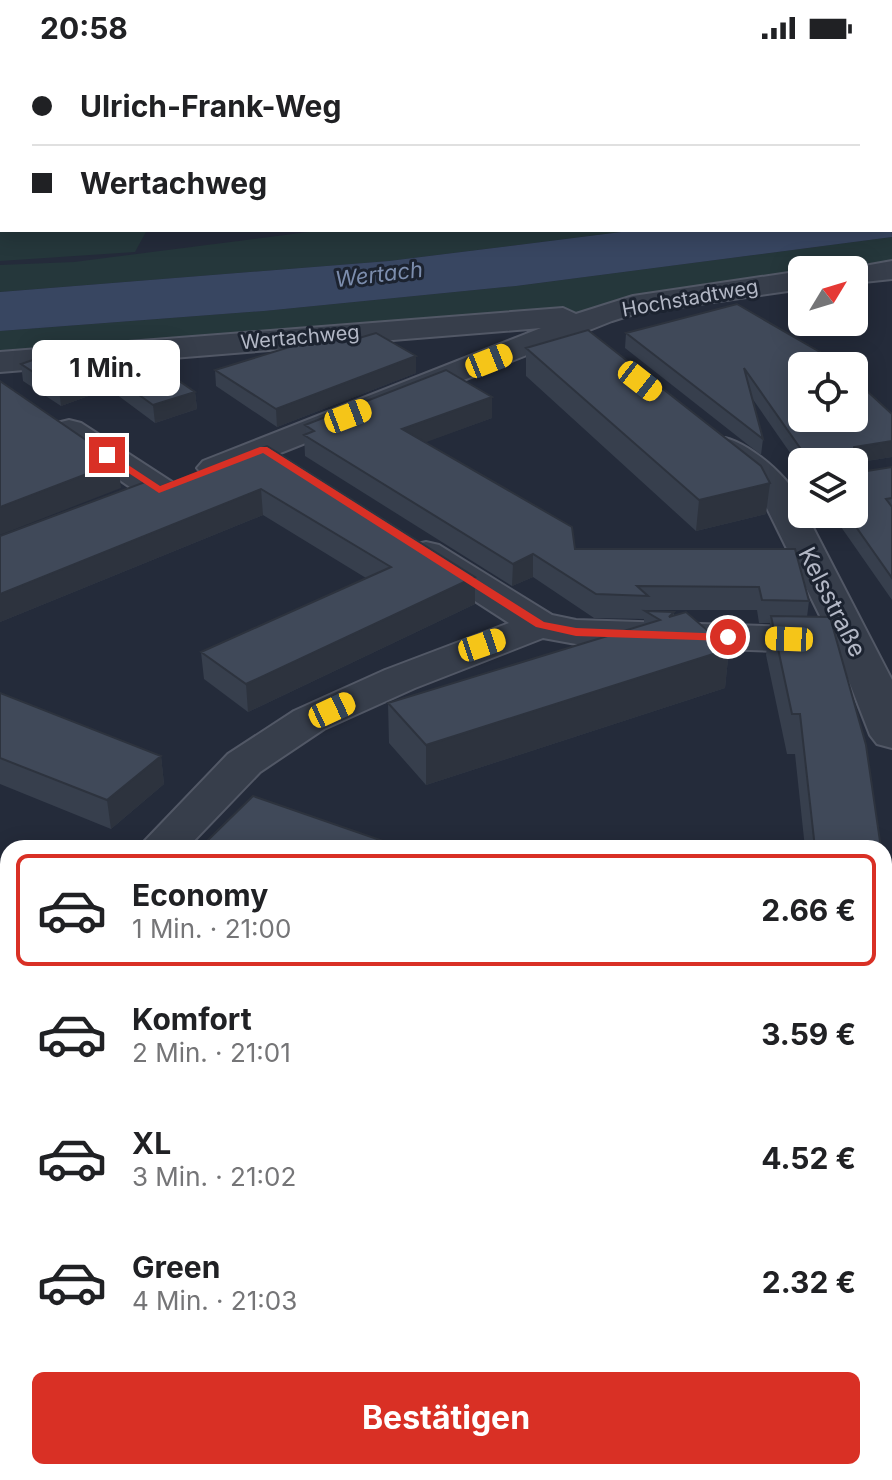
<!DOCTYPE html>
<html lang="de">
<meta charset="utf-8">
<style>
body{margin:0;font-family:Inter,sans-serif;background:#f2f2f2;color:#202124;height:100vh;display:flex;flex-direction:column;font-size:30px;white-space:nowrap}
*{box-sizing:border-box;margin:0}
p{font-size:26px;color:#757577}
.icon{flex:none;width:44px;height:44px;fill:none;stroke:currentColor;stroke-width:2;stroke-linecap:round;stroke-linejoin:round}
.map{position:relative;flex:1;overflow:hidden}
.side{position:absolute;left:0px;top:784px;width:892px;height:640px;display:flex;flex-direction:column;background:#fff;border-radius:24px 24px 0 0;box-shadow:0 4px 20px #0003}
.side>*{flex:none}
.top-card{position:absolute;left:0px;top:0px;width:892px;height:176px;box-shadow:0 4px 20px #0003;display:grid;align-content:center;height:176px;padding:0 32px;background:#fff}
.needle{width:52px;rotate:52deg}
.tools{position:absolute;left:788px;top:200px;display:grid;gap:16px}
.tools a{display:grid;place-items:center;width:80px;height:80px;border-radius:12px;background:#fff;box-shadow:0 4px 20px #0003;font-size:40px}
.end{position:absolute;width:36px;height:36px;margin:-18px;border:10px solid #d93025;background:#fff;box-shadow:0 0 0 4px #fff}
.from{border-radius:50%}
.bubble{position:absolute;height:56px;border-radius:12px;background:#fff;box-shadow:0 4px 20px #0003;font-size:26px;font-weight:700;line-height:56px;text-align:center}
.car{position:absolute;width:24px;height:48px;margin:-24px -12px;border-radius:10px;box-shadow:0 0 6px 2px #0007;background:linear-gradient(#f5c518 24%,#345 0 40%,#f5c518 0 76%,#345 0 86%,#f5c518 0)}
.top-card b{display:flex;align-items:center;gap:28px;height:76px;font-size:30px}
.top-card b+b{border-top:2px solid #e0e0e0}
.top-card i{width:20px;height:20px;background:#202124}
ul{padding:14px 0 0;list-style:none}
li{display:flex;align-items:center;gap:24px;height:112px;margin:0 16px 12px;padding:0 16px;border:4px solid transparent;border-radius:12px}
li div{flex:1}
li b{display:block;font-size:30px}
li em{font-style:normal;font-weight:700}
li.current{border-color:#d93025}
li>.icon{width:72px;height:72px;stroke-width:1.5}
.button{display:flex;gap:16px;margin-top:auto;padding:16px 32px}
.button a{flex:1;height:92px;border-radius:12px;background:#d93025;color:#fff;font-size:32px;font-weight:700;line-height:92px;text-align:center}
.status{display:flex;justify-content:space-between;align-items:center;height:56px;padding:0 40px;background:#fff;direction:ltr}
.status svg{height:22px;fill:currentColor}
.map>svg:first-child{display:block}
.green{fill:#25373b}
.water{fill:#384661}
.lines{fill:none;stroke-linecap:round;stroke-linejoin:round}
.minor-casing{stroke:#525866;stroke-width:4}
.major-casing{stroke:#404754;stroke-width:4}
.minor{fill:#373e4b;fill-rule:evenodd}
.major{fill:#555c6b;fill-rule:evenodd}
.wall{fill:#373f4d}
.shaded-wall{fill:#2d333e}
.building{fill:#404959;stroke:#2d333e;stroke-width:2}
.route{fill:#d93025}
.labels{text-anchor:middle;stroke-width:6;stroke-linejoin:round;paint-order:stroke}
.far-street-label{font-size:20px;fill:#b3b8c6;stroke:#1c2330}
.far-water-label{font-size:22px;font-style:italic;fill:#7c8dad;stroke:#1c2330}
.street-label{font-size:24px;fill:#b3b8c6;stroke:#1c2330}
</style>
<div class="status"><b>20:58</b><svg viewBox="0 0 49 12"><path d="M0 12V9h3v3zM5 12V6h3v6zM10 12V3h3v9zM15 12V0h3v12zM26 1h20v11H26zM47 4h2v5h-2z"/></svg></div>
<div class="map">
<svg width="892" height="1424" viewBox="0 0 892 1424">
<rect width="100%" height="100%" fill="#242b3a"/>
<path class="green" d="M0 76 2 174H147L135 196 0 205Z
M324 174H637L389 205 0 236V209L74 206Z
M892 181V208L802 214V219L597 257 0 304V275L264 255 516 230Z"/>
<path class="water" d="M890 147 892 181 516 230 264 255 0 275V236L389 205 637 174H890Z"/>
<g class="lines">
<g class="minor-casing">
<path id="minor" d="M892 205V223L854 227V214H842Z
M802 215V233L637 257 612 265 215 423 203 419 197 412 203 405 541 272 0 316V296L563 252 576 258 633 240Z
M69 364 81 367 172 426 177 434 172 442 159 445 146 442 57 381 52 374 57 367Z
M725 382C751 388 802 429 802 458H806L892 624V692L877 688 870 679 838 597 576 588 543 582 415 632 324 673 260 716 187 792H138L228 698 294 655 385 614 509 567 413 505 407 497 413 489 426 486 439 489 552 559 576 564 826 572 760 438 708 392 713 385Z
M0 1160 8 1163V1210L0 1208Z
M254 1416H323L319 1424H250Z
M452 1416H531L535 1424H456Z"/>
</g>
<g class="major-casing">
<path id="major" d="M0 810 8 812V843L0 841Z
M884 1141 892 1144V1190L884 1187Z"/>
</g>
<use href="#minor" class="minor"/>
<use href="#major" class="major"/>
</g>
<path class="wall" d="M626 277 892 358V401L854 407V417L892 411V544L832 458H854V406H802V414L752 342 763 383 761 399 625 292Z
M349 285 416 317 277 371 216 330 215 314Z
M526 292 766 458 696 475 526 320Z
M21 308 111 314 113 331 61 350 23 325Z
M114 321 195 336 197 353 155 367 116 338Z
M492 341V362L425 386 575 493H795L809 545 807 561 881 792H805L795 698H787L766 599 770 567H759L757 554H648L647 555 674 556V560L729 593 725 632 426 729 389 687 388 647 644 569V563L594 562 533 521 512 530 305 400 304 379 306 378 305 369Z
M267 390 475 521V548L248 656 204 623 201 596 366 522 263 459 0 566V480L155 433Z
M0 637 161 700 164 728 111 773 0 728Z
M206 786 403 792H207Z
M699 1416H884L892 1424H717Z"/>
<path class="shaded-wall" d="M890 94H892V105L890 106Z
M416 300V317L277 371 276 353Z
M111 314 113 331 61 350 59 333Z
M195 336 197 353 155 367 153 349Z
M492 341V362L402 395V373Z
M892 385V401L854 407V391Z
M118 406 121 432 0 479V451Z
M770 427 766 458 696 475 699 444Z
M261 433 263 459 0 566V538Z
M533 498V521L512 530 513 508Z
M475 521V548L248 656 246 628Z
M729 593 725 632 426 729V689Z
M161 700 164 728 111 773 107 744Z
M8 972V997L0 1005V979Z
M7 1200 8 1228 0 1237V1207Z
M8 1312V1341L2 1348 0 1341V1320Z"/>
<path class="building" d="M3 0H892V15L890 16V2H3Z
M0 6H2V28H0Z
M890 25 892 34V94H890Z
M737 248 832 303 839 310H802V362H854V323L892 358V385L854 391V417L892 411V442L886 443 892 451V522L847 458H854V406H810L744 312 763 383 626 277Z
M588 274 761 410 770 427 699 444 526 292Z
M335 277 349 285 376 277 416 300 276 353 215 314Z
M79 296 111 314 59 333 21 308 50 298Z
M156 309 195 336 153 349 114 321Z
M446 314 492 341 402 373 572 471 575 493H795L809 545 762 544 759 531 637 530 648 540 596 538 533 498 513 508 304 379 314 375 305 369Z
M0 325 118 406 0 451Z
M267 390 475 521 246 628 201 596 391 511 261 433 0 538V480L145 426 155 433Z
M645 555 674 556 669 561 686 556 729 593 426 689 388 647 660 564Z
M771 560 830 561 866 689 881 792H815L800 658H792Z
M0 637 161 700 107 744 0 702Z
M253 740 403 792H221L206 786Z
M0 954 8 957V972L0 979Z
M0 1196 7 1200 0 1207Z
M0 1232 8 1237V1312L0 1320Z
M884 1352 892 1355V1424H792L773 1416H884Z
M356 1416H389L406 1424H351Z"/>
<path class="route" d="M260 391H267L544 566 576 572 728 578 734 581 728 585 576 580 536 571 263 397 159 437 101 399 110 397 160 430Z"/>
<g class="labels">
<g class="far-street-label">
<text transform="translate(690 242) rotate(-10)" y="7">Hochstadtweg</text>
<text transform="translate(300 281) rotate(-5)" y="7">Wertachweg</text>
</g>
<g class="far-water-label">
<text transform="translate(379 218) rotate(-7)" y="8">Wertach</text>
</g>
<g class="street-label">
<text transform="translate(832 546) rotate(63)" y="8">Kelsstraße</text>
</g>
</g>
</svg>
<div class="tools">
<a><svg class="needle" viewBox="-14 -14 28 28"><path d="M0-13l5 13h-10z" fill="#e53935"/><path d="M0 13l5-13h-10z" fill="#757577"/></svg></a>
<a><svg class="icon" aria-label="locate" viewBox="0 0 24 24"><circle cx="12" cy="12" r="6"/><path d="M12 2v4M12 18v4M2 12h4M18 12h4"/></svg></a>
<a><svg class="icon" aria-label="layers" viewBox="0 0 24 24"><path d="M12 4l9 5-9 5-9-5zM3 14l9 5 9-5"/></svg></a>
</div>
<i class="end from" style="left:728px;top:581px"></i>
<i class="end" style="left:107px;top:399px"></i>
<div class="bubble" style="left:32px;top:284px;width:148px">1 Min.</div>
<i class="car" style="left:489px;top:305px;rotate:68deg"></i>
<i class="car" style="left:640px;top:325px;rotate:128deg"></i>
<i class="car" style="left:348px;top:360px;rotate:69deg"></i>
<i class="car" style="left:789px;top:583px;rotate:272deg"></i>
<i class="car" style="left:482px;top:589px;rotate:71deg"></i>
<i class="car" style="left:332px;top:654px;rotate:65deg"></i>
<div class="top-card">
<b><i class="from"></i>Ulrich-Frank-Weg</b>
<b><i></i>Wertachweg</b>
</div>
<section class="side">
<ul>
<li class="current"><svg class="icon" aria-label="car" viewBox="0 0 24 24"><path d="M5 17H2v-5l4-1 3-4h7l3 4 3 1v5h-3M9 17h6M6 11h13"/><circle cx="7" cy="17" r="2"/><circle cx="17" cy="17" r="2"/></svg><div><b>Economy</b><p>1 Min. · 21:00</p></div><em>2.66 €</em></li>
<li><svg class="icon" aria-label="car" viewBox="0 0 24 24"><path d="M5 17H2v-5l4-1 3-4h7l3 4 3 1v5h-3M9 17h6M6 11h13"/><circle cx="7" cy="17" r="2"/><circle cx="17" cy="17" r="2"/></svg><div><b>Komfort</b><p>2 Min. · 21:01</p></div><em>3.59 €</em></li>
<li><svg class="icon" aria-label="car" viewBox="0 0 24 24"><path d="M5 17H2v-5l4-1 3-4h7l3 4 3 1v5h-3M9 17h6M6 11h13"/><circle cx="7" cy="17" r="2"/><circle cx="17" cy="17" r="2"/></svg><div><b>XL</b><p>3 Min. · 21:02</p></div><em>4.52 €</em></li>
<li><svg class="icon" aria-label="car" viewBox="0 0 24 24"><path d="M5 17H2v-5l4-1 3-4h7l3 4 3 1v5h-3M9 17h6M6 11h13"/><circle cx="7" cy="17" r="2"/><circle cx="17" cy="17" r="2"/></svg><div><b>Green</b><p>4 Min. · 21:03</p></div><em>2.32 €</em></li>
</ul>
<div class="button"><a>Bestätigen</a></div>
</section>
</div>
